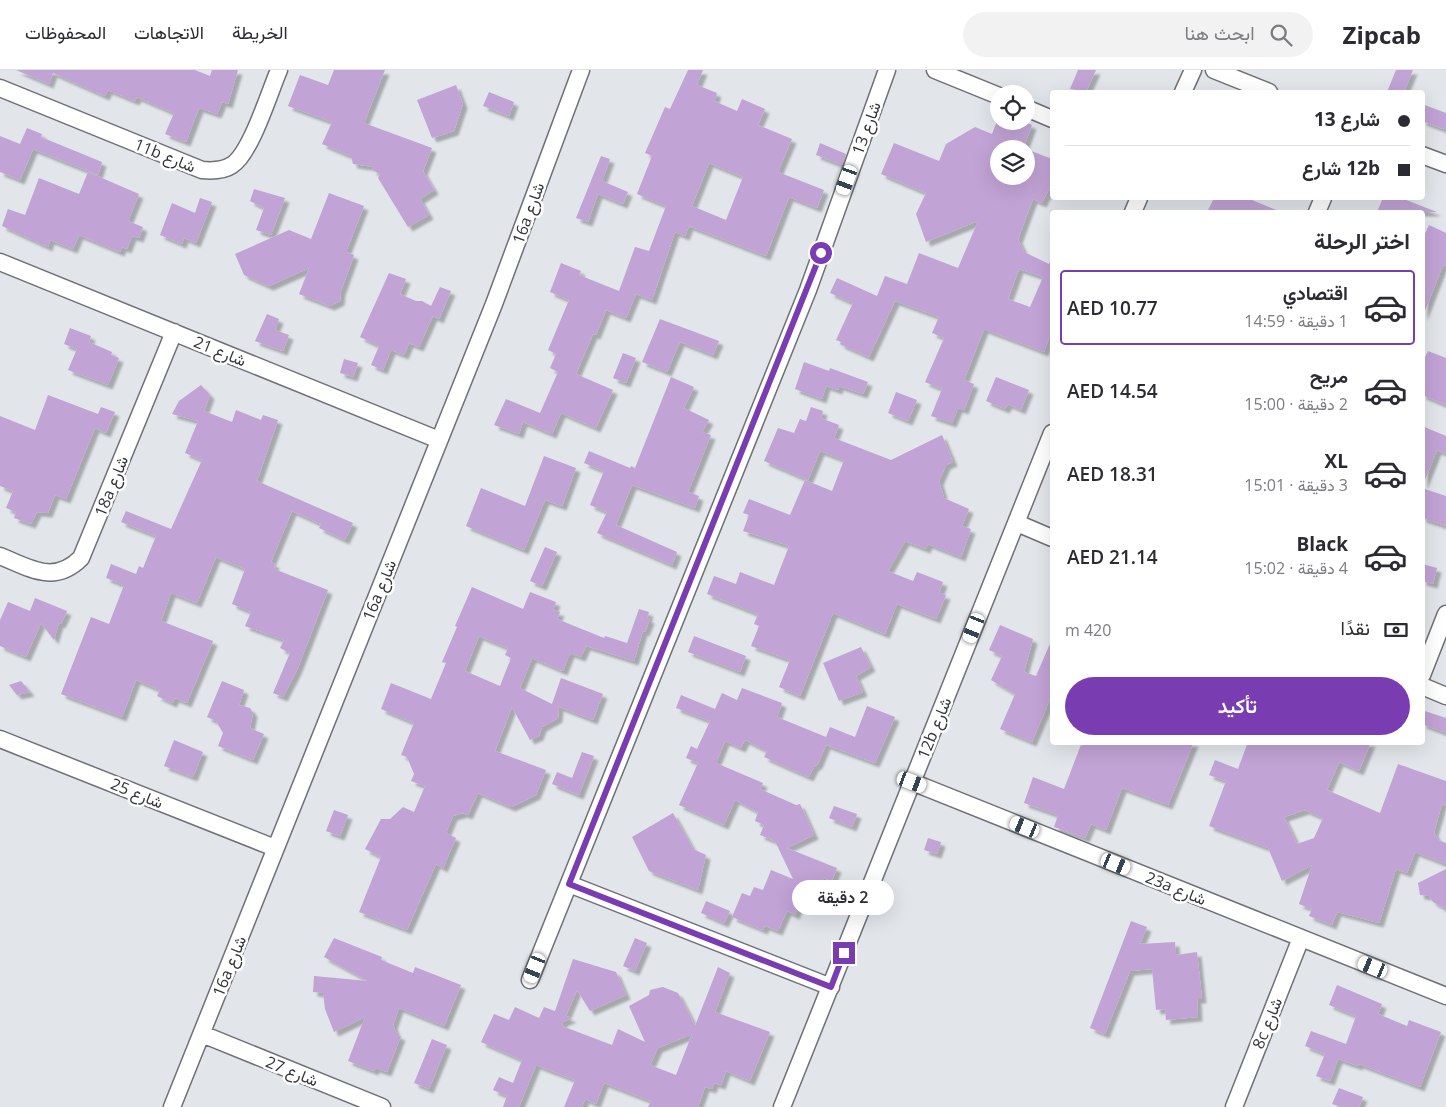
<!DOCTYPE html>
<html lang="ar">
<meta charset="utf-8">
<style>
body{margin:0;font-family:"Open Sans",Vazirmatn,sans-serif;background:#f2f2f3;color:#2b2b33;direction:rtl;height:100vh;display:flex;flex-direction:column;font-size:19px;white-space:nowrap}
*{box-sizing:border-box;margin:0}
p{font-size:16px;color:#7c7c81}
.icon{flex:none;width:28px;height:28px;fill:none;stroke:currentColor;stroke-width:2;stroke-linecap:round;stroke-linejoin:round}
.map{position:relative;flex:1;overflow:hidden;direction:ltr}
.side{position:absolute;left:1050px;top:140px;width:375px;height:535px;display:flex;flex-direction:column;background:#fff;border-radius:5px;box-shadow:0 5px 20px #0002;direction:rtl}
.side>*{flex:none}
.top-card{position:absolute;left:1050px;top:20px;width:375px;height:110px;border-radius:5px;box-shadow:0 5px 20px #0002;direction:rtl;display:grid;align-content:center;height:110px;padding:0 15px;background:#fff}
.buttons{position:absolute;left:990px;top:15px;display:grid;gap:10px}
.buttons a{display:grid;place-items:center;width:45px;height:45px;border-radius:50%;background:#fff;box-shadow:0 5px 20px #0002;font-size:25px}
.end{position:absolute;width:22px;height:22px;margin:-11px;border:6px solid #7a3cb1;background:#fff;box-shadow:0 0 0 2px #fff}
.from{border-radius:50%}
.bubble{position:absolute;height:35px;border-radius:18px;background:#fff;box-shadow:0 5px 20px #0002;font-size:16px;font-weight:600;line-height:35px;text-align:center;direction:rtl}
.car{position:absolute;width:15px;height:30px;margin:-15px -8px;border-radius:6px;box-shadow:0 0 4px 1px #0007;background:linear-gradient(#fff 24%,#345 0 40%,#fff 0 76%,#345 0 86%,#fff 0)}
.top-card b{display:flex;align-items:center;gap:18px;height:48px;font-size:19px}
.top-card b+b{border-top:1px solid #e1e1e2}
.top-card i{width:12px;height:12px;background:#2b2b33}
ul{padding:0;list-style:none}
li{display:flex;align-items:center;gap:15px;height:75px;margin:0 10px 8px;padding:0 5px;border:2px solid transparent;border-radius:5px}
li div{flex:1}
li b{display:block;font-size:19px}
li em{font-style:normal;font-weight:600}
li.current{border-color:#7a3cb1}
li>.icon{width:45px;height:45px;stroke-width:1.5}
h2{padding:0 15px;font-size:22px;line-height:60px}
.pay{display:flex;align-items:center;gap:12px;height:55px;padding:0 15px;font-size:19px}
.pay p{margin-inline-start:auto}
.button{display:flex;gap:10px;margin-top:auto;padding:10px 15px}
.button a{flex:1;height:58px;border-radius:30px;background:#7a3cb1;color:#fff;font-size:20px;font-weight:600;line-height:58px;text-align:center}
header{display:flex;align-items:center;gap:30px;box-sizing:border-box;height:70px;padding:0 25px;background:#fff;border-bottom:1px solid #e1e1e2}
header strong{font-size:24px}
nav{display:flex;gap:28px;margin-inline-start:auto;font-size:18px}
.search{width:350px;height:45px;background:#f2f2f3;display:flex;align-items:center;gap:12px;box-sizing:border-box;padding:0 18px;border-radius:28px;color:#7c7c81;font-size:19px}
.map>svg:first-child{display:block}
.building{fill:#c1a3d5;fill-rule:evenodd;filter:url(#shadow)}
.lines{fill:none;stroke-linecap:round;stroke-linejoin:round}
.minor-casing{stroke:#6e7075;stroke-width:19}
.minor{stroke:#fff;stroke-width:16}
.route{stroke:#7a3cb1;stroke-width:6}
.labels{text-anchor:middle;stroke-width:5;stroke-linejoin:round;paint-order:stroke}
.street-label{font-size:16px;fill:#323336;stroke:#fff}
</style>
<header>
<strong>Zipcab</strong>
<div class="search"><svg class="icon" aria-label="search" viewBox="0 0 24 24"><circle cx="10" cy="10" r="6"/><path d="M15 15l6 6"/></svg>ابحث هنا</div>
<nav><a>الخريطة</a><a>الاتجاهات</a><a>المحفوظات</a></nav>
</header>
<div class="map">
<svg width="1446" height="1037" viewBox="0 0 1446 1037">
<defs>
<filter id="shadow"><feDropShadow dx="4.5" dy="4.5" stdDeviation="1" flood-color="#0004"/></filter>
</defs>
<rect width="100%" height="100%" fill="#e2e5ea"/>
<path class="building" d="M16 0H195L210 6 212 0H238L228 34 222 32 217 44 199 38 186 72 165 64 174 43 137 27 135 31 108 20 105 26 53 3 49 14Z
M334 0H385L364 53 432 78 423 101 434 120 420 129 429 145 408 157 378 108 380 104 372 100 374 97 353 94 351 86 322 74 332 52 288 36 300 5 328 15Z
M688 0H703L697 15 717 23 714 31 737 41 742 29 765 39 758 55 792 69 778 102 824 120 817 138 789 127 766 186 689 156 685 166 675 162 652 230 636 224 626 248 606 240 596 265 593 264 576 304 613 320 596 358 561 343 552 364 523 352 519 364 494 355 506 329 540 343 558 302 550 298 556 284 548 280 569 230 550 222 561 193 581 201 579 205 619 221 635 177 649 181 666 136 637 124 652 86 645 83 665 37 670 39ZM709 93 743 107 726 150 692 136Z
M1078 0H1096L1086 22 1070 19Z
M1396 0H1413L1404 22H1387Z
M456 15 463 34 454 61 432 68 417 30Z
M489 22 514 32 509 46 483 36Z
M1422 34 1446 43V60L1422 51Z
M997 51H1022L1032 55 1023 79H999V106H1026V79L1052 89V119L1048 121 1042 133 1033 129 1018 169 1024 182 1049 194 1052 187V259L1044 282 984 259 964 310 974 314 964 340 958 338 952 353 931 346 942 319 925 312 944 268 932 263 939 247 895 231 869 287 840 274 841 272 836 270 853 233 830 223 837 208 877 226 885 206 907 214 919 183 958 198 978 151 926 172 916 144 926 123 881 104 894 73 939 91 946 74 975 57 992 64ZM1019 199 1043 207 1030 237 1008 229Z
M27 58 42 64 41 67 102 92 98 105 33 79 20 110 0 102V66L20 74Z
M820 73 846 84 842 95 816 85Z
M601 86 610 89 602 111 628 122 623 134 598 124 588 152 576 148Z
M88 102 139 124 128 151 143 157 139 168 132 166 127 179 122 177 120 182 79 165 73 179 50 170 48 177 2 156 8 139 25 145 39 108 79 124Z
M254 119 285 128 271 165 256 160 264 138 250 131Z
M329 123 364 136 346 182 354 185 341 221 340 231 330 236 299 224 309 198 269 216 244 205 235 184 289 160 311 169Z
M200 128 212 132 196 173 184 168 182 174 160 165 172 133 195 143Z
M1214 128H1247L1281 142H1207Z
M1383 128H1401L1437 142H1377Z
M1429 155 1446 163V196L1443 195 1423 246 1422 170Z
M389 203 406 209 400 224 416 231H422L431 236 440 217 451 221 439 249 433 246 419 277 409 273 404 285 391 280 383 300 371 295 379 276 360 267Z
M267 244 279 249 275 260 289 265 283 281 255 271Z
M660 249 719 271 713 285 680 272 667 302 642 292Z
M70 258 91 266 89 272 112 282 111 285 119 288 108 315 68 300 77 279 64 274Z
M1428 281 1446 288V335L1422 325V293Z
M623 283 636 288 626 313 613 308Z
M344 289 358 293 353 307 340 303Z
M804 292 829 301 830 298 868 312 863 324 839 316 838 320 826 316 822 329 795 319Z
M671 307 694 317 684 338 709 350 702 362 711 365 688 422 699 426 695 438 632 415 616 455 677 482 672 495 597 463 607 442 590 435 604 401 584 393 589 381 630 398 631 396 635 398Z
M996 307 1029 320 1021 340 1008 334 1005 339 986 331Z
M201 315 210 325 204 341 232 352 236 340 261 350 263 345 278 350 257 411 353 453 345 470 319 458 321 454 292 441 271 492 275 494 274 499 328 520 297 600 283 627 273 623 290 583 280 578 284 570 245 556 251 542 232 534 245 499 216 487 197 533 171 523 161 551 213 571 187 633 175 628 172 633 157 626 160 620 136 610 122 647 61 624 91 547 109 554 124 515 106 508 111 494 136 504 139 496 143 498 156 466 121 452 126 441 171 459 202 390 185 383 198 351 172 344 179 331Z
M896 322 917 330 908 351 888 343Z
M48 325 98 344 101 337 115 342 106 363 95 358 66 429 55 425 48 443 37 442 31 454 14 448 16 442 6 438 13 421 0 416V346L35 360Z
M811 337 823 341 821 348 839 355 834 368 891 390 942 365 953 392 946 395 939 411 944 428 969 439 962 456 971 459 961 487 928 474 926 479 905 471 888 501 913 511 917 502 943 512 939 523 946 525 936 549 897 534 885 564 833 543 800 626 779 617 790 590 751 576 759 556 754 554 758 544 707 524 714 506 736 514 740 502 774 515 789 476 743 461 749 445 743 443 749 429 790 445 805 410 832 421 844 390 820 381 808 410 764 391 778 358 794 363 800 349 806 351Z
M1422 356 1446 366V384L1437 380 1423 415Z
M544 386 576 398 562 436 545 430 524 480 466 456 481 418 525 436Z
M1422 418 1446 426V456L1422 448Z
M545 477 557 482 542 516 530 511Z
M1422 494 1437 498 1433 514 1422 511Z
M472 517 523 539 530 522 556 532 553 540 560 542 557 549 604 568 605 566 627 573 639 539 649 542 647 548 650 549 645 562 643 561 634 591 586 576 581 587 570 583 563 601 532 588 520 618 552 634 561 608 603 624 593 650 552 634 559 637 558 648 542 657 539 666 530 670 512 637 495 681 546 700 536 725 511 737 478 723 468 745 463 743 453 746 446 763 456 768 443 798 436 794 407 860 359 842 381 787 365 779 381 749H390L403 737 414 742 425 716 411 711 414 704 407 687 401 685 414 653 381 639 391 613 431 629 446 593 442 592 457 557 455 556ZM479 566 508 578 505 585 511 588 500 616 465 601Z
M35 528 67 541 61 554 59 553 54 570 41 553 26 587 0 576V550L8 532 30 541Z
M1000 555 1033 569 1024 602 1036 606 1052 569V624L1032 672 1000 659 1015 624 991 610 1002 586 989 580Z
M694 566 746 586 740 602 688 582Z
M861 577 871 597 856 606 863 622 839 631 823 593Z
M21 611 30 622 17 625 9 615Z
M222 611 244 620 239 635 250 638 253 643 250 658 264 664 253 690 218 676 223 663 216 651 207 647Z
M742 618 782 633 777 647 826 667 830 657 855 667 867 636 895 647 875 693 826 675 818 694 814 697 809 707 764 687 767 681 745 670 741 678 725 671 716 693 763 713 760 719 796 735 800 734 814 765 787 778 837 798 832 811 823 808 813 830 803 825 795 845 787 841 778 861 765 856 763 860 732 847 742 823 750 826 754 817 763 820 771 800 793 809 775 771 760 765 764 755 755 751 758 742 735 730 724 755 679 735 698 693 686 688 691 676 697 679 710 651 676 638 681 625 715 639 722 623 737 630Z
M1422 640 1446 648V663L1422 654Z
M174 670 203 682 193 707 164 696Z
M1082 672H1194L1168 735 1122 718 1106 760 1091 754 1085 768 1054 757 1058 745 1024 733 1033 707 1064 719Z
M1248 672H1371L1359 701 1339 692 1327 720 1380 743 1398 694 1446 711V736L1442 734 1434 762 1438 770 1446 773V794L1415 782 1407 803 1396 799 1379 853 1337 842 1332 855 1309 846 1312 839 1299 834 1312 795 1282 811 1268 778 1209 756 1226 711 1209 705 1215 690 1238 699ZM1305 740 1323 748 1314 768 1297 774 1284 747Z
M582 682 594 686 579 725 552 714 557 702 572 708Z
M834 736 857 744 852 757 829 748Z
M334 740 348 745 340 766 326 761Z
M673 743 693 779 706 785 698 820 649 801 632 767Z
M928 768 941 772 937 784 924 780Z
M1446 799V839L1433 832 1429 826 1420 825 1418 813Z
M706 831 730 841 724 853 701 843Z
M1131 851 1147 857 1140 874 1175 872 1176 885 1197 882 1202 929H1197L1198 947 1166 950 1165 939 1156 940 1152 899 1130 901 1105 964 1090 958Z
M334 868 382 887 381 890 413 903 415 897 461 915 444 956 399 938 393 955 397 965 401 966 387 1002 375 998 374 1001 348 991 365 947 334 962 325 939 323 923 313 922 314 906 368 911 324 887Z
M635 868 647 873 635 901 623 896Z
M573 889 616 902 626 925 590 941 577 920 566 946 572 948 563 952 562 956 612 975 618 959 645 972 629 936 649 925 650 920 663 917 678 923 695 956 718 897 730 903 715 942 770 962 750 1011 726 1001 721 1015 714 1013 712 1019 705 1017 698 1037H648L651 1031 604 1013 596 1034 585 1029 582 1037H564L575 1010 536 995 519 1037H503L507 1026 493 1020 499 1007 513 1013 522 990 481 972 494 944 509 950 515 937 539 948 544 937 555 941ZM692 964 676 1005 650 995 658 978Z
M1337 915 1382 934 1378 944 1407 956 1409 950 1441 962 1420 1017 1359 994 1358 996 1338 989 1330 1011 1316 1006 1325 984 1305 976 1311 961 1346 974 1356 946 1329 935Z
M432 969 447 975 429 1019 414 1013Z
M1339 1018 1363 1027 1359 1037H1342L1332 1034Z"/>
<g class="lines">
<g class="minor-casing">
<path id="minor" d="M935 0 999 26
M1214 0 1269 22
M0 18 202 100C212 101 223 101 232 95 251 83 269 23 279 0
M1183 22 1193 0
M1026 38 1052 49
M1422 85 1446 94
M1133 142 1139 128
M1317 142 1323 128
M0 192 439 370
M1017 453 1052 468
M0 486C30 498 54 515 81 488L174 262
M1422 605 1446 544
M1422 616 1446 626
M0 669 275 778
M912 712 1446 926
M569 814 831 917
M530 910 808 220 887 0
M202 964 382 1037
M172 1037 494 234 581 0
M782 1037 1052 363
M1234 1037 1301 868"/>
</g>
<use href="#minor" class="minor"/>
</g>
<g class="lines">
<path class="route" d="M821 183 569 814 831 917 844 883"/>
</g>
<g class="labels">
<g class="street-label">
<text transform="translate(866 58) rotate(-70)" y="6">شارع 13</text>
<text transform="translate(165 85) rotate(22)" y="6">11b شارع</text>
<text transform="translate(528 143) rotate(-70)" y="6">16a شارع</text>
<text transform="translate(220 281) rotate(22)" y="6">شارع 21</text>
<text transform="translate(111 416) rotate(-68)" y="6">18a شارع</text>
<text transform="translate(379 520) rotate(-68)" y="6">16a شارع</text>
<text transform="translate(934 658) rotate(-68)" y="6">12b شارع</text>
<text transform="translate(137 723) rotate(22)" y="6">شارع 25</text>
<text transform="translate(1176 818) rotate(22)" y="6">23a شارع</text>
<text transform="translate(229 896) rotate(-68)" y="6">16a شارع</text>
<text transform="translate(1267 953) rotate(-68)" y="6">8c شارع</text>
<text transform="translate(292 1001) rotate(22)" y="6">شارع 27</text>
</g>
</g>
</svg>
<div class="buttons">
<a><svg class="icon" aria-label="locate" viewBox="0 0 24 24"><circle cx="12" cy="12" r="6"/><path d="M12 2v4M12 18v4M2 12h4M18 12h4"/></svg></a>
<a><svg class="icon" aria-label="layers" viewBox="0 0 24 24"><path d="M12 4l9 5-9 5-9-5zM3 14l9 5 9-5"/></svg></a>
</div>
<i class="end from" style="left:821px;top:183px"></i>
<i class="end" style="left:844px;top:883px"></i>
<div class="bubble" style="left:792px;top:810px;width:102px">2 دقيقة</div>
<i class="car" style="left:847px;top:110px;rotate:200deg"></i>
<i class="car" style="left:974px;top:558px;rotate:202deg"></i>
<i class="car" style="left:912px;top:712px;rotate:111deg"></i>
<i class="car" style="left:1025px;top:757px;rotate:292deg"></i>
<i class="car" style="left:1116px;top:794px;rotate:112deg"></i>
<i class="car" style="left:1373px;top:897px;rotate:292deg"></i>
<i class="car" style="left:535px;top:898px;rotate:202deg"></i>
<div class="top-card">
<b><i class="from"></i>شارع 13</b>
<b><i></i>12b شارع</b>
</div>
<section class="side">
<h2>اختر الرحلة</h2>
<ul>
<li class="current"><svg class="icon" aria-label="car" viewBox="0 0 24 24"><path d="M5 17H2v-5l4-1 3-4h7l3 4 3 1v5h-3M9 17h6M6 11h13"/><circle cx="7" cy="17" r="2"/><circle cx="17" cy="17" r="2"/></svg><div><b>اقتصادي</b><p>1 دقيقة · 14:59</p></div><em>AED 10.77</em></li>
<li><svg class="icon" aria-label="car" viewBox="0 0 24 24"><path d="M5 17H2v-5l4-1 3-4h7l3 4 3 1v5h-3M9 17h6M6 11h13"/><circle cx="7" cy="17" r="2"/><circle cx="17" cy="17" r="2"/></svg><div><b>مريح</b><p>2 دقيقة · 15:00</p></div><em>AED 14.54</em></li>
<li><svg class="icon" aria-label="car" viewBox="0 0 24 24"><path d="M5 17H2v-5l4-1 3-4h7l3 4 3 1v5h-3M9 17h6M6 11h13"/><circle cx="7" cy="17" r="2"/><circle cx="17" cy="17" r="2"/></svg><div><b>XL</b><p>3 دقيقة · 15:01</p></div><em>AED 18.31</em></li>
<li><svg class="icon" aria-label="car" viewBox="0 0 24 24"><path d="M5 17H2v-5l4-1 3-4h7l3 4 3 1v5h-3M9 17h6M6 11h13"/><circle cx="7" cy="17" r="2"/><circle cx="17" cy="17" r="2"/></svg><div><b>Black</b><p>4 دقيقة · 15:02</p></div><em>AED 21.14</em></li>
</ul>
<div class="pay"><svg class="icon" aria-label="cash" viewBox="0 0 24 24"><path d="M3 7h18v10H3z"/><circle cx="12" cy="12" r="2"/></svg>نقدًا<p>420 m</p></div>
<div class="button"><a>تأكيد</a></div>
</section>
</div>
